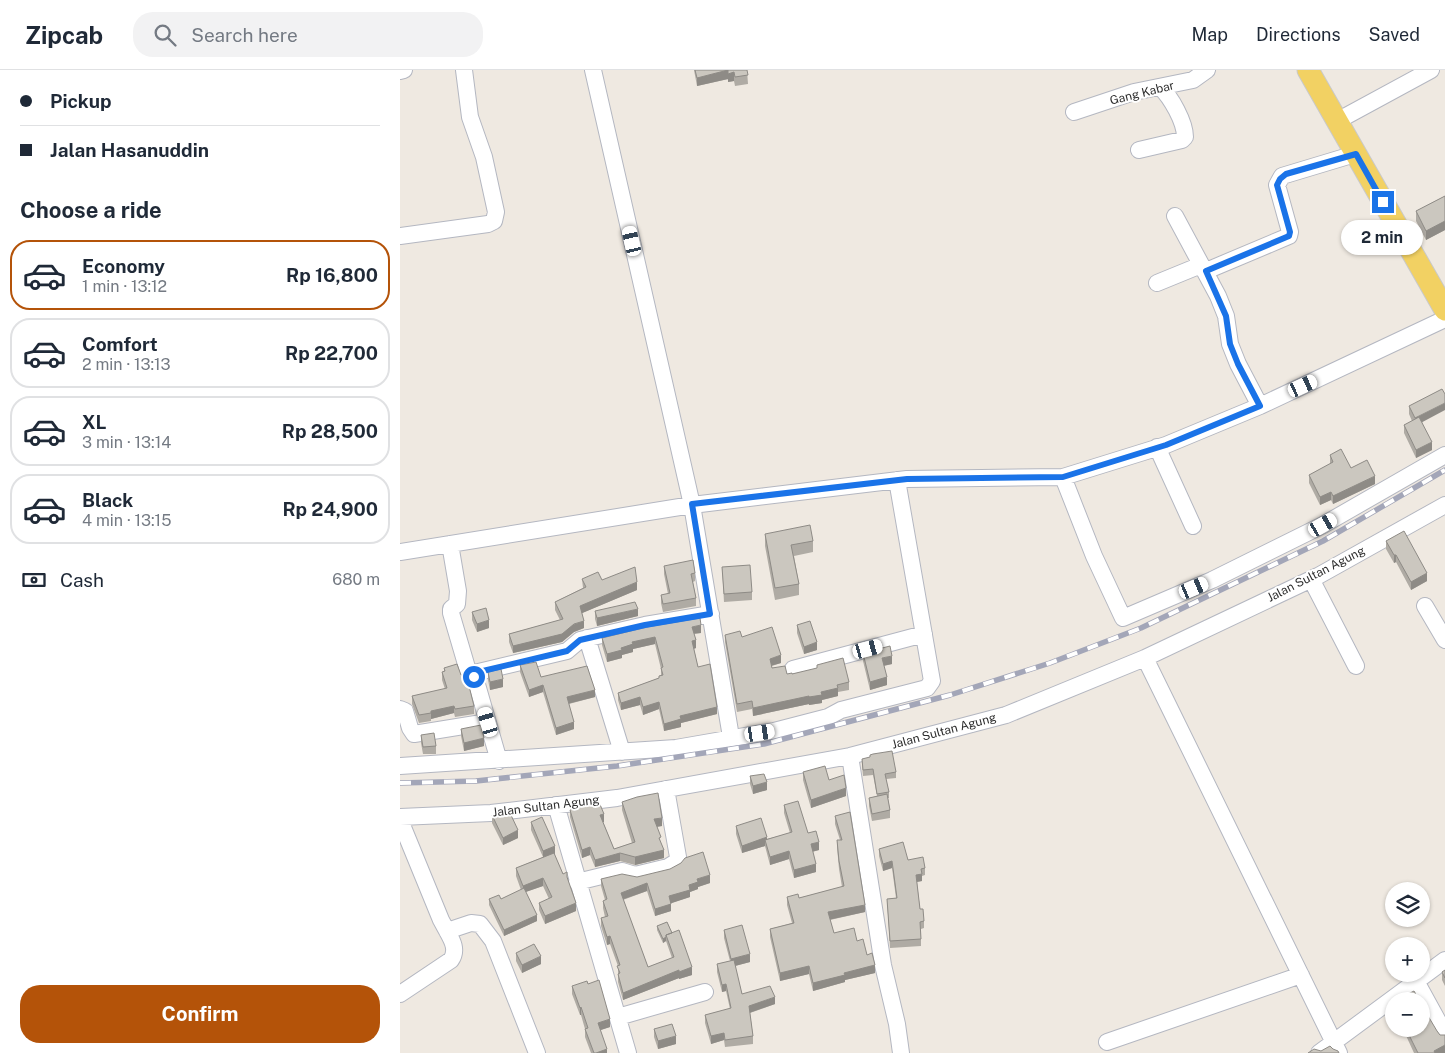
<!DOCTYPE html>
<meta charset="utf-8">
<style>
body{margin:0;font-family:"Public Sans",sans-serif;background:#f2f2f3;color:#1f2937;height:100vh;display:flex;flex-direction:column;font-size:19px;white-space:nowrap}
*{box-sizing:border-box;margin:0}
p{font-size:16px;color:#747a83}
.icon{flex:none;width:28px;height:28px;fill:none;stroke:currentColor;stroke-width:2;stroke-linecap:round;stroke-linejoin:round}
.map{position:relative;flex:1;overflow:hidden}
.details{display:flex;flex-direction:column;background:#fff;width:400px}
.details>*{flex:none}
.top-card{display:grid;align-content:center;height:110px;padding:0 20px;background:#fff}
.controls{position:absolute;left:985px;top:812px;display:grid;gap:10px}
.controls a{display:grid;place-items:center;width:45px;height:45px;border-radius:50%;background:#fff;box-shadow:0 1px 4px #0004;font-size:25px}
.end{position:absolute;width:22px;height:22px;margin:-11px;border:6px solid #1a73e8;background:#fff;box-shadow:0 0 0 2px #fff}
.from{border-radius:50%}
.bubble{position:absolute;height:35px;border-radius:18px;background:#fff;box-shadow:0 1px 4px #0004;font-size:16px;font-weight:700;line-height:35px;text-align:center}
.car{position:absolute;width:15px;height:30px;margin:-15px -8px;border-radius:6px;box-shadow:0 0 4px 1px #0007;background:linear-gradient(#fff 24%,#345 0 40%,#fff 0 76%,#345 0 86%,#fff 0)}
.top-card b{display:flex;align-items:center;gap:18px;height:48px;font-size:19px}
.top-card b+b{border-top:1px solid #e0e1e3}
.top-card i{width:12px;height:12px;background:#1f2937}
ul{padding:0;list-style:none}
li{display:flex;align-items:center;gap:15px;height:70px;margin:0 10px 8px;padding:0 10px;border:2px solid #e0e1e3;border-radius:20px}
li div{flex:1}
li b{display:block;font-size:19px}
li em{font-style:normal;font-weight:700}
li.selected{border-color:#b45309}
li>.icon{width:45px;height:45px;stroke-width:1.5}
h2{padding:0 20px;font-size:22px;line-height:60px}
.pay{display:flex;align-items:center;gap:12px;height:55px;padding:0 20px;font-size:19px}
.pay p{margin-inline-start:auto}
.button{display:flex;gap:10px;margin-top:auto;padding:10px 20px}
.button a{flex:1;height:58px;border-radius:20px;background:#b45309;color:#fff;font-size:20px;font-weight:700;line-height:58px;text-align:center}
header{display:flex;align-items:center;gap:30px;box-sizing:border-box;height:70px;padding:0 25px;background:#fff;border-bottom:1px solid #e0e1e3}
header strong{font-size:24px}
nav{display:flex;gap:28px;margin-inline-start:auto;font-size:18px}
.search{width:350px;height:45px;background:#f2f2f3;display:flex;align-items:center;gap:12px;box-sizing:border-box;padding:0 18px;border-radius:20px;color:#747a83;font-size:19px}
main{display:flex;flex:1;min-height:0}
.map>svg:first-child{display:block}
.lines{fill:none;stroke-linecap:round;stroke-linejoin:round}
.minor-casing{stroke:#b4b7c1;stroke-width:18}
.major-casing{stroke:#c9c9c9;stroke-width:23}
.minor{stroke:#fff;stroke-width:16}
.major{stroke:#f2d163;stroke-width:21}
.rail-casing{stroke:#a3a6b8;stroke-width:5.5}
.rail{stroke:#fff;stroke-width:4;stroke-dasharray:11;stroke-linecap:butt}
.wall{fill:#afaba4}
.shaded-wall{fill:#8e8b86}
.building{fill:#cbc7bf;stroke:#8e8b86}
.route{stroke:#1a73e8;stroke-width:6}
.labels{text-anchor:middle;stroke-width:4;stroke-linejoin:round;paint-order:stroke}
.street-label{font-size:12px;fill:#2e2e2e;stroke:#fff}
</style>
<header>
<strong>Zipcab</strong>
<div class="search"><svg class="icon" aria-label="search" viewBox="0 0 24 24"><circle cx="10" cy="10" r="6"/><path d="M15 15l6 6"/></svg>Search here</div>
<nav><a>Map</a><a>Directions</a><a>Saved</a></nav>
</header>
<main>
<section class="details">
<div class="top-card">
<b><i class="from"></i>Pickup</b>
<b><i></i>Jalan Hasanuddin</b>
</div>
<h2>Choose a ride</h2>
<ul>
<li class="selected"><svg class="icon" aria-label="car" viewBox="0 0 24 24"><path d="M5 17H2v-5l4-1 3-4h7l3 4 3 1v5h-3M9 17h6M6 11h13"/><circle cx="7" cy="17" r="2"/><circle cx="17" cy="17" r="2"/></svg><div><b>Economy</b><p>1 min · 13:12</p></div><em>Rp 16,800</em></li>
<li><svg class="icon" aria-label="car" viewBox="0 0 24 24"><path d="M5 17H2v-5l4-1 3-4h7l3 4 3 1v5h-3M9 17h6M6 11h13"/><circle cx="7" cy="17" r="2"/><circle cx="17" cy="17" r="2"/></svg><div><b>Comfort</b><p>2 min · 13:13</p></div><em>Rp 22,700</em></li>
<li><svg class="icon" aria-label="car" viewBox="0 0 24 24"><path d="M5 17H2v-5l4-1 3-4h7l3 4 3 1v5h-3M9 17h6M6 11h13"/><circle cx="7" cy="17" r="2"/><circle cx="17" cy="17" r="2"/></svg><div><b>XL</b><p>3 min · 13:14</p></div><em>Rp 28,500</em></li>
<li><svg class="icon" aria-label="car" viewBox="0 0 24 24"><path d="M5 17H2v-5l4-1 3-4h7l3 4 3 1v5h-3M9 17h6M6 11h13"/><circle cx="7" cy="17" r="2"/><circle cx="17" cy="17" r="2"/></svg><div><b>Black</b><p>4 min · 13:15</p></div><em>Rp 24,900</em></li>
</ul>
<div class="pay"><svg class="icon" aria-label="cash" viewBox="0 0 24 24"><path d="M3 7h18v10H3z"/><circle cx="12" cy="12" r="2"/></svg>Cash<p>680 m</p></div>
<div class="button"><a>Confirm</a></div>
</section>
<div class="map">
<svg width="1045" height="983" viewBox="0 0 1045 983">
<rect width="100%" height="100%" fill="#efe9e1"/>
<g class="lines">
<g class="minor-casing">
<path id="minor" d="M193 0 292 435 331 667
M0 1 4 0
M674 42 734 22 793 10 807 0
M937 51 1031 0
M739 80 782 70 785 67C785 52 771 27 760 17
M775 146 818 226 826 246 830 274 838 294 860 336
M0 166 88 154 94 151 96 142 84 87 70 47 64 0
M806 201 889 166 890 162 877 115 882 106 955 84
M757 213 801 195
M757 377 793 456
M663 407 694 486 723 548 812 510 923 455 1045 385
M50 474 58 521 57 534 51 539V543L68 601 76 611 99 691
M0 482 292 435 507 409 663 407 766 375 860 336 1045 249
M911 509 956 596
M1025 536 1045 570
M187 568 222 682
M745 588 939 983
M393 599 524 564
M70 604 167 581 180 570 245 555 311 544
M0 639 5 641 10 658 14 664 88 652
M450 686 483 895 497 954 501 983
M0 696 276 678 374 661 428 647 441 640 527 618 532 611 497 410
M156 735 228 983
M0 747 91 743 217 728 450 686 606 645 745 588 918 506 1045 435
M0 750 41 850 47 861 71 853 80 854 93 871 137 983
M177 812 222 801 235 805 268 797 276 792 278 787 266 719
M1016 911 1045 964
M0 924 51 890C58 880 52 870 47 861
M218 947 305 922
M707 972 901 905
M919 983 1045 890"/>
</g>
<g class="major-casing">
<path id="major" d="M908 0 1045 240"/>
</g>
<use href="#minor" class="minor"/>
<use href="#major" class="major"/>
<g class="rail-casing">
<path id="rail" d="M0 713 76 711 217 696 364 674 550 625 650 593 741 558 923 471 1045 400"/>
</g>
<use href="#rail" class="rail"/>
</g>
<path class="wall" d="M294 0H347L348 14 335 16 334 11 328 12V9L297 16Z
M1045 126V160L1026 170 1016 151V141Z
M1009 336 1022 352 1032 380 1016 388 1004 363V355L1012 351 1009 344Z
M930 385 951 398 975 414 933 434 931 430 920 435 909 413V405L930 394Z
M365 464 413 471V482L394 486 399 514V525L375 530 365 476Z
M986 471 1027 511 1011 520 996 492 994 493 986 479Z
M264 496 295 503V511L293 512 296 528V536L263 542 261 533V525L268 524 264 504Z
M322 497 352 522V530L324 532Z
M182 509 202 510 237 520 182 543 184 558 174 562 162 572 113 583 109 572V564L160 550 155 540V532L183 518Z
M195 541 238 546 197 556 195 549Z
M72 542 89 558 77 562 72 550Z
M397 555 417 580 404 584 397 563Z
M301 563 294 564 296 578 294 579 298 597 317 644 281 653V657L264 661 259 639 243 645 240 635 221 640 218 630V623L259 608V606L261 605V599L255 574 233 579V582L222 585V588L207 592 202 575V568Z
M325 565 342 567 381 593 372 596V598L387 604H392L417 599V595L449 612V620L438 622V626L422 630V633L409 635V634L353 646 352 639 337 642 325 572Z
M463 583 492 594 484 596 487 615 470 620 463 591Z
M120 595 141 607 195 627 169 634 174 659 156 665 143 622 129 627 120 602Z
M44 598 61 605 74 636V644L55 647 54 643 31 649V651L19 653 12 634V626L45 619 42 610V602H44Z
M88 602 103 617 90 620 88 610Z
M61 659 84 676 64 681 61 666Z
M21 665 36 676V684H23L21 673Z
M462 689 496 702V708L486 709 489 722V728H488L490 740V748L472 751 469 736V728L477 726 473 705 463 706 462 695Z
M403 702 429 710 446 726 411 738 403 710Z
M350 706 367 720 353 724 350 714Z
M222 732 262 756 257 757 264 788 235 795 220 791 195 797 190 785 182 788 170 747V740L204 752H203L214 779 232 773 222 740Z
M384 735 408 763 419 780 412 782 416 802 394 808 389 789 370 795 365 776 342 783 336 764V756L367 769 390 763 384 743Z
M92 745 118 768 103 775 92 753Z
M435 746 465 842 430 850 434 863 457 871 467 885 475 903 445 910V912L413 921 409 904 380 911 370 867V859L392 853 387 835V827L399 828 442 817 439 799 437 777V770H440L435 754Z
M131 752 154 784 163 804 167 807 176 841 145 854 139 840V833L149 829 143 816 125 822 137 851 104 866 89 835V829H101L121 820 116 806V798L143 787 131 760Z
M479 779 508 790 525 798V805L522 806V811L517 812 520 839 524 851V858L521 859V876L490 878 487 829 496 828 492 798 483 801 479 786Z
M237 807 310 813 298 817V819L290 822V827L271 833V841L255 846 247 821 223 830 248 897 272 888 266 871 263 873 257 860V856L267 852 292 905 279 909V908L223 930 218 912V896L210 874 207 875 201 856V848L205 847 203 838V831L205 830 201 816V809Z
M324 860 350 892 335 896 342 924 375 934 350 943 353 966V974L325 977 324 970 311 974 305 953V945L330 939 326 921 322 922 317 902V894L330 891 324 868Z
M116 883 141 894 122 903 116 891Z
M1045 900V916L1042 910V902Z
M172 916 210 957 200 960 207 983H191L185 967V959L181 945H180L172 924Z
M994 932V947L991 942V934Z
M254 959 276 974 258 979 254 967Z
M1003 959H1021L1037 961 1040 965 1045 983H1014Z"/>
<path class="shaded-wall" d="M328 0V9L297 16V8Z
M334 2V11L328 12V4Z
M1045 151V160L1026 170V161Z
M1045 333V340L1015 356V348Z
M1032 372V380L1016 388V380Z
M975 406V414L933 434V426Z
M931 422V430L920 435V427Z
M994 485H996V492L994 493Z
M1027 503V511L1011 520V512Z
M237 512V520L180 544V536Z
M238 539V546L197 556V548Z
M89 550V558L77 562V554Z
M184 551V558L174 562 162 572 113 583V576Z
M301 555V563L292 564V557Z
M255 567V574L233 579V582L222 585V588L207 592V584L232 572Z
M296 570V578L292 579V571Z
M417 572V580L404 584V577Z
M381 585V593L370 596V589Z
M492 586V594L482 596V588Z
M487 607V615L470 620V612Z
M103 609V617L90 620V612Z
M143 615V622L129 627V620Z
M438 618V626L422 630V633L409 635V627L421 622Z
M195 620V627L167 634V627Z
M409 626V634L353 646V638Z
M240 627V635L221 640V633Z
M259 632V639L243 645V637Z
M54 636V643L31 649V641Z
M317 637V644L281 653V657L264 661V654L280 646Z
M174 652V659L156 665V658Z
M84 668V676L64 681V673Z
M367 712V720L353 724V716Z
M446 718V726L411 738V730Z
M204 744V752L200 753V745Z
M262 748V756L254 757V749Z
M118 760V768L103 775V768Z
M367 767V775L365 770V776L342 783V776Z
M419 772V780L411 782V774Z
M155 776V784L143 789V781Z
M190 777V785L182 788V780Z
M264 780V788L235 795V787Z
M389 781V789L370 795V787Z
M220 783V791L195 797V790Z
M492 791V798L483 801V794Z
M416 794V802L394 808V800Z
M522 804V811L516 812V805Z
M310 805V813L298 817V819L290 822V827L269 834V826L297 809Z
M143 808V816L123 823V816Z
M247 813V821L221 830V823Z
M176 833V841L145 854V846Z
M271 834V841L255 846V839Z
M465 835V842L428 850V842Z
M137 845V851L104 866V860Z
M210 866V874L207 875V867Z
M266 867V871L263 873V869Z
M350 884V892L331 897V889Z
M141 886V894L122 903V895Z
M475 895V903L445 910V912L413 921V913L444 903Z
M409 896V904L380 911V903Z
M292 897V905L279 909V902Z
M279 900V908L223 930V923Z
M326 914V921L322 922V915Z
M375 927V934L349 943V936Z
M181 937V945H180V938Z
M210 949V957L198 961V953Z
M324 963V970L311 974V966Z
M276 966V974L258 979V971Z
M1045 975V983H1034V981Z
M207 979V983H196Z"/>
<path class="building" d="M295 0H328L297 8Z
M328 0H347L348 5 335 7 334 2 328 4Z
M1045 126V151L1026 161 1016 141Z
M1042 319 1045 324V333L1015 348 1009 336Z
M1019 347 1032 372 1016 380 1004 355Z
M941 379 951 398 967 390 975 406 933 426 931 422 920 427 909 405 933 392 930 385Z
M410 455 413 471 391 475 399 514 375 518 365 464Z
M1004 461 1027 503 1011 512 996 485H994L986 471Z
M293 490 295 503 291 504 296 528 263 534 261 525 270 523 264 496Z
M350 495 352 522 324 524 322 497Z
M235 497 237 512 180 536 184 551 174 554 162 564 113 576 109 564 163 549 155 532 186 517 182 509 198 502 202 510Z
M235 532 238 539 197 548 195 541Z
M86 538 89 550 77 554 72 542Z
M300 548 301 555 292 557 296 570 292 571 298 597 310 594 317 637 280 646 281 649 264 654 259 632 243 637 240 627 221 633 218 623 259 608V606L263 605 261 598 263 597 255 567 232 572 233 574 221 578 222 580 207 584 202 568 247 557Z
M410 551 417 572 404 577 397 555Z
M372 557 381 585 370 589 372 598 385 596 387 604 392 603V604L417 598V595L443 588 449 612 437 615 438 618 421 622 422 625 409 627V626L353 638 352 631 337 634 325 565 340 561 342 567Z
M490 576 492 586 482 588 487 607 470 612 463 583Z
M136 592 141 607 187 596 195 620 167 627 174 652 156 658 143 615 129 620 120 595Z
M57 594 61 605 64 604 67 608 74 636 55 639 54 636 31 641V643L19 645 12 626 47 618 42 602 45 601 44 598Z
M101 599 103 609 90 612 88 602Z
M81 655 84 668 64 673 61 659Z
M34 663 36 676 23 677 21 665Z
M492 681 496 702 485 704 489 722 477 724 473 699 463 700 462 689 470 687V685L473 684Z
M425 696 429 710 444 705 446 718 411 730 403 702Z
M364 704 367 712 353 716 350 706Z
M258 723 262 748 254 749 261 767 259 768 264 780 235 787 220 783 195 790 190 777 182 780 170 740 181 734 199 732 204 744 200 745 214 779 235 772 222 732 237 727Z
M487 724 490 740 472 744 469 728Z
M398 731 408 763 416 761 419 772 411 774 416 794 394 800 389 781 370 787 365 770 392 762 384 735Z
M450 742 465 835 428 842 434 863 454 858 457 871 463 869 467 885 472 883 475 895 444 903 445 905 413 913 409 896 380 903 370 859 394 853 387 827 398 824 399 828 444 816 439 791 437 770H442L435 746Z
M110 743 118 760 103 768 92 745Z
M142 747 155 776 143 781 131 752Z
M361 748 367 767 342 776 336 756Z
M503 772 508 790 523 787 525 798 521 799 522 804 516 805 520 839H523L524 851 520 852 521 869 490 871 487 829 497 828 492 791 483 794 479 779Z
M303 782 310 805 297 809 298 812 289 815 290 820 269 826 271 834 255 839 247 813 221 823 248 897 274 887 266 865 279 860 292 897 279 902V900L223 923 218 904 220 903 217 896 220 895 210 866 207 867 201 848 208 846 203 831 207 829 201 809 222 804 237 807 270 799 281 793 285 788Z
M154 783 163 804 167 802V807L176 833 145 846 139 833 152 827 143 808 123 816 116 798Z
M124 818 137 845 104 860 89 829 99 825 101 829Z
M267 852 272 863 266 865V867L263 869 257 856Z
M342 855 350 884 331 889 324 860Z
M134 874 141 886 122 895 116 883Z
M334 890 342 924 370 916 375 927 349 936 353 966 325 970 324 963 311 966 305 945 331 938 326 914 322 915 317 894Z
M1045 900V908L1042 902Z
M199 910 210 949 198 953 207 979 196 983H194L185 959 188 958 181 937 180 938 172 916 187 911 188 914Z
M1014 921 1020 931H995L1006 924V925Z
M994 932V939L991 934Z
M1021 934 1037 961 1040 965H1045V975L1034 981 1035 983H1018L1006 959H1021Z
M272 954 276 966 258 971 254 959Z
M930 976 933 979 938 981 939 983H908L914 979 921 981Z"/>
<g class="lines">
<path class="route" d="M74 607 70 604 167 581 180 570 245 555 310 544 292 434 507 409 663 407 766 375 860 336 838 294 830 274 826 246 806 201 889 166 890 162 877 115 880 109 886 104 956 84 983 132"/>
</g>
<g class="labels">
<g class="street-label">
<text transform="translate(742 23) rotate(-14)" y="4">Gang Kabar</text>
<text transform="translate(916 504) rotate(-27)" y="4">Jalan Sultan Agung</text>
<text transform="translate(544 661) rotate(-15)" y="4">Jalan Sultan Agung</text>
<text transform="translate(146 736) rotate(-7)" y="4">Jalan Sultan Agung</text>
</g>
</g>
</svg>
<div class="controls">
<a><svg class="icon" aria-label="layers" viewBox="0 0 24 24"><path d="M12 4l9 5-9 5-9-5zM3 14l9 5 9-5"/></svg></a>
<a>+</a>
<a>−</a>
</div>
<i class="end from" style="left:74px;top:607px"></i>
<i class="end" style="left:983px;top:132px"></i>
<div class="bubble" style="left:941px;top:150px;width:82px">2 min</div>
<i class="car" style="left:232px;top:171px;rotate:347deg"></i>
<i class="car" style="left:903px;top:316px;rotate:65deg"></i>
<i class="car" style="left:923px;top:455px;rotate:60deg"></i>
<i class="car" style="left:794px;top:518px;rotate:67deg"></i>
<i class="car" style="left:468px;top:579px;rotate:75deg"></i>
<i class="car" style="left:88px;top:652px;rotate:343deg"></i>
<i class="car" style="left:360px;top:663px;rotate:81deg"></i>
</div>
</main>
